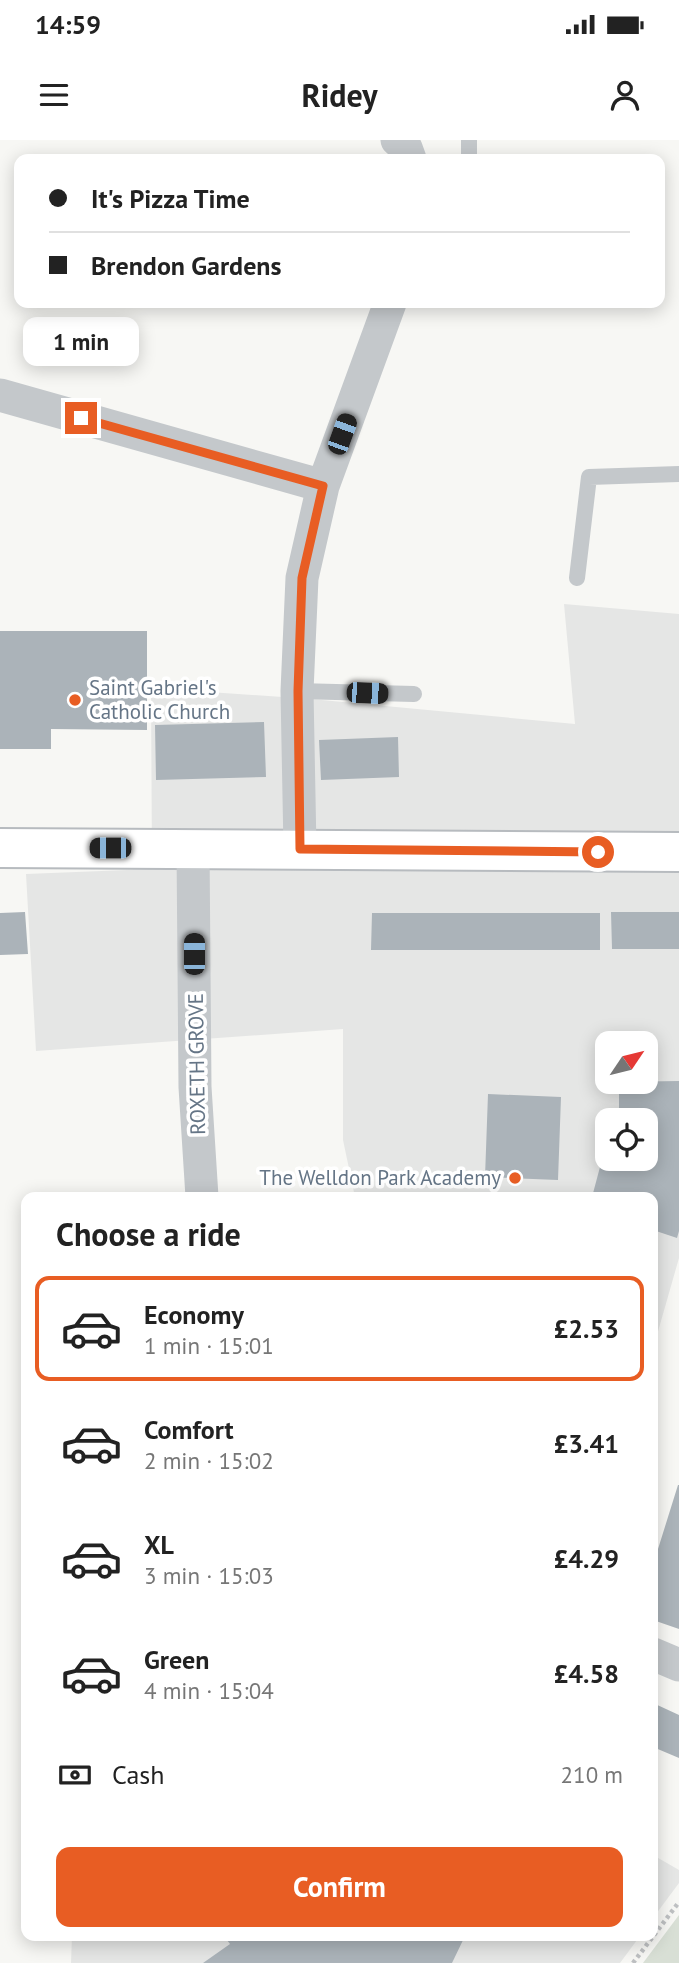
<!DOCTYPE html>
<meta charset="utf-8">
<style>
body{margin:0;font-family:"PT Sans",sans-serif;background:#f6f6f6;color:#222;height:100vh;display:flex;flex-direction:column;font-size:26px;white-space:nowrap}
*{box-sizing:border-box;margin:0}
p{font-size:23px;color:#767676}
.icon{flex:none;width:38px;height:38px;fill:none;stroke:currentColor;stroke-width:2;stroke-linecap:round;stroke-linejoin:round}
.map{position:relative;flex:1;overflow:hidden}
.panel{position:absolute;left:21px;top:1052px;width:637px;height:749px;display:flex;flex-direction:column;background:#fff;border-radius:14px;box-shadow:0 4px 18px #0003}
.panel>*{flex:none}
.top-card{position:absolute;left:14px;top:14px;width:651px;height:154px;border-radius:14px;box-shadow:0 4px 18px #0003;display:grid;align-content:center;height:154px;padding:0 35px;background:#fff}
.needle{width:46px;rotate:55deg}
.fabs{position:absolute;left:595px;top:891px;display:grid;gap:14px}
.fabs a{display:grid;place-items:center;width:63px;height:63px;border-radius:14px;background:#fff;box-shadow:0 4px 18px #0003;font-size:35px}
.end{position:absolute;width:32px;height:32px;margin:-16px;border:9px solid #e85d23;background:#fff;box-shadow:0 0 0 4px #fff}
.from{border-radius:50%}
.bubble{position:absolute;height:49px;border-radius:14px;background:#fff;box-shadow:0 4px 18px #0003;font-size:23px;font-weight:700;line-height:49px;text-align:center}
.car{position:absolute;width:21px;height:42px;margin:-21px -10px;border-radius:9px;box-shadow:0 0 5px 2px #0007;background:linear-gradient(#222 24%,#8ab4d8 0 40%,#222 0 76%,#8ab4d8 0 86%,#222 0)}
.top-card b{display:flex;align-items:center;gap:24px;height:66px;font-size:26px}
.top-card b+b{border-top:2px solid #e0e0e0}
.top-card i{width:18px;height:18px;background:#222}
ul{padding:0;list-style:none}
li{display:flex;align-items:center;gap:21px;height:105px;margin:0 14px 10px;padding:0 21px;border:4px solid transparent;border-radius:14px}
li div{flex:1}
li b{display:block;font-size:26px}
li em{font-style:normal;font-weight:700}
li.current{border-color:#e85d23}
li>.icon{width:63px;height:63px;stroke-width:1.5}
h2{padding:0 35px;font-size:32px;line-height:84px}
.pay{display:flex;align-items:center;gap:18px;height:77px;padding:0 35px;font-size:26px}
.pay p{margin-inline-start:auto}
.action{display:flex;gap:14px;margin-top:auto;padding:14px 35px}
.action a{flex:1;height:80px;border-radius:14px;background:#e85d23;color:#fff;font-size:28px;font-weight:700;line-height:80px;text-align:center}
.status{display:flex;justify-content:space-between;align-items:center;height:49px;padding:0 35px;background:#fff;direction:ltr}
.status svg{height:19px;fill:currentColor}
header{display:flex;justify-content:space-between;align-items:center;height:91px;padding:0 35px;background:#fff;font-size:32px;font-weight:700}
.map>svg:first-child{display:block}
.built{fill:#e5e6e5;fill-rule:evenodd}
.green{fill:#d8dfd5}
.building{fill:#abb3b9}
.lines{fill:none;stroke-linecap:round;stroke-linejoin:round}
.primary-casing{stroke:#b7bbbf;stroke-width:42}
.path{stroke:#bec0c2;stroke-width:4.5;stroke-dasharray:3.5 3.5;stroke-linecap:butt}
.lane{stroke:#c4c8cb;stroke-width:16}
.street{stroke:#c4c8cb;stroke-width:33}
.primary{stroke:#fff;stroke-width:38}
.route{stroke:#e85d23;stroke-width:9}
.poi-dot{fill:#e85d23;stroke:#fff;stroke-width:2.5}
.labels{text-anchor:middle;stroke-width:7;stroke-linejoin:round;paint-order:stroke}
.poi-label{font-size:21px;fill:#657586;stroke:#fff;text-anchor:start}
.street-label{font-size:21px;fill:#657586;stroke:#fff}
</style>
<div class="status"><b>14:59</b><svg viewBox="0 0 49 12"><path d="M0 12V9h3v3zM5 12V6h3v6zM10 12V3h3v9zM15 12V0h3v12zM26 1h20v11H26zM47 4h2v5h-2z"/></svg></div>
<header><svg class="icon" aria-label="menu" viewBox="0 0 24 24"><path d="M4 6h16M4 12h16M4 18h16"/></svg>Ridey<svg class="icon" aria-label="person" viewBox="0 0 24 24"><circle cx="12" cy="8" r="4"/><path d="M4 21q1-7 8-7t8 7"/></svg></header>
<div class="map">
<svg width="679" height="1823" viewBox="0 0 679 1823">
<rect width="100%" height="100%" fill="#f7f7f4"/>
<path class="built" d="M564 464 679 474V1118L653 1209V1057H355L343 1000V889L36 911 26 734 152 729 151 548 311 559 575 584ZM607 903H646V942H607ZM607 980H646V1018H607Z
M653 1715 679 1730V1743L653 1778Z
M72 1796H640L620 1823H71Z"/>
<path class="green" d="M679 1775V1823H643Z"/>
<path class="building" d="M0 491H147V590L51 589V609H0Z
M264 582 266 637 156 640 155 585Z
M398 597 399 637 321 640 319 600Z
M25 772 28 814 0 815V773Z
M611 772H679V809H612Z
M372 773H600V810H371Z
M679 941V1091L677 1098 653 1090V1057H592L600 1027 619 1031V1018H646V980H619V942Z
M488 954 561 957 558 1040 485 1037Z
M678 1345H679V1489L653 1480V1425Z
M653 1563 679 1575V1618L653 1607Z
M224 1796H465L452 1823H203L230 1804Z"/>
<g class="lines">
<g class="primary-casing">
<path id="primary" d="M0 708 679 712"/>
</g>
<path class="path" d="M633 1823 679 1762"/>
<path class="lane" d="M469 0V19
M577 438 589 337 679 334
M297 551 414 554"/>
<path class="street" d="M397 0 406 8 410 19
M0 255 323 346
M193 708 195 947 202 1057
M300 709 297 551 302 438 323 346 390 163
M653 1514 679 1525"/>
<use href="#primary" class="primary"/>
</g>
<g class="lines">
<path class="route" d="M81 278 323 346 302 438 298 551 300 709 598 712"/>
</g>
<g class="poi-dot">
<circle cx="75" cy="560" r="7"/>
<circle cx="515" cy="1038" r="7"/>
</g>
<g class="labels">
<g class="poi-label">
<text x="89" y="555">Saint Gabriel's<tspan x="89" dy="24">Catholic Church</tspan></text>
<text x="501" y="1045" text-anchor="end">The Welldon Park Academy</text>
</g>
<g class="street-label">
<text transform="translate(197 924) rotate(-91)" y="7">ROXETH GROVE</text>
</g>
</g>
</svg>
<div class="fabs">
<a><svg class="needle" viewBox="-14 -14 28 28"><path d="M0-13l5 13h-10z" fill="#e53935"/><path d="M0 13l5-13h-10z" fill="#767676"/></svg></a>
<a><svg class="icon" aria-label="locate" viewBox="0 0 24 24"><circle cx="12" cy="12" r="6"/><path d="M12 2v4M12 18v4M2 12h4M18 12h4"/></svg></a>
</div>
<i class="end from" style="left:598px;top:712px"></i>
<i class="end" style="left:81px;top:278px"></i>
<div class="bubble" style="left:23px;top:177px;width:116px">1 min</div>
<i class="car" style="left:342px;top:294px;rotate:20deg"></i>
<i class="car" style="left:367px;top:553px;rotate:92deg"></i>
<i class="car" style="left:110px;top:708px;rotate:270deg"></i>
<i class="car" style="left:194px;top:814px;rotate:0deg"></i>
<div class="top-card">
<b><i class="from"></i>It's Pizza Time</b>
<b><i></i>Brendon Gardens</b>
</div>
<section class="panel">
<h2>Choose a ride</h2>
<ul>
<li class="current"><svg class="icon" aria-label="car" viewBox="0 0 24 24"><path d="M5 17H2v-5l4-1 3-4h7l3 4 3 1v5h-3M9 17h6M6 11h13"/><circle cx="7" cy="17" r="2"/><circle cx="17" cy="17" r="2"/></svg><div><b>Economy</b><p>1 min · 15:01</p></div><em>£2.53</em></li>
<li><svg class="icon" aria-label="car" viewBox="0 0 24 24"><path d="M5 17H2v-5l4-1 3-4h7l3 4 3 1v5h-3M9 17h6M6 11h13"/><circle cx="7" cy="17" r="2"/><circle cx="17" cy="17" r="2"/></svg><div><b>Comfort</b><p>2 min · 15:02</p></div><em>£3.41</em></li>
<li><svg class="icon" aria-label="car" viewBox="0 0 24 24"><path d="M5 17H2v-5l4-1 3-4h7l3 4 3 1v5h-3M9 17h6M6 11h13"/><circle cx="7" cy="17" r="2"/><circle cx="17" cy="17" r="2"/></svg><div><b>XL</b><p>3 min · 15:03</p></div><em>£4.29</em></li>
<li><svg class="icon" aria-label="car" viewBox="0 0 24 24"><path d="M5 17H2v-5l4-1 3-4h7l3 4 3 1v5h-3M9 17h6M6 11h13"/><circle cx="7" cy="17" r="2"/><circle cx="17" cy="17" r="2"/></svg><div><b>Green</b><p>4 min · 15:04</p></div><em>£4.58</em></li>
</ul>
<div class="pay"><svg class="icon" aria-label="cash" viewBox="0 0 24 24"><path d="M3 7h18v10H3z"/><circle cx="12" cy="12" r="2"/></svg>Cash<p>210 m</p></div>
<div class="action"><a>Confirm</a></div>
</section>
</div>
